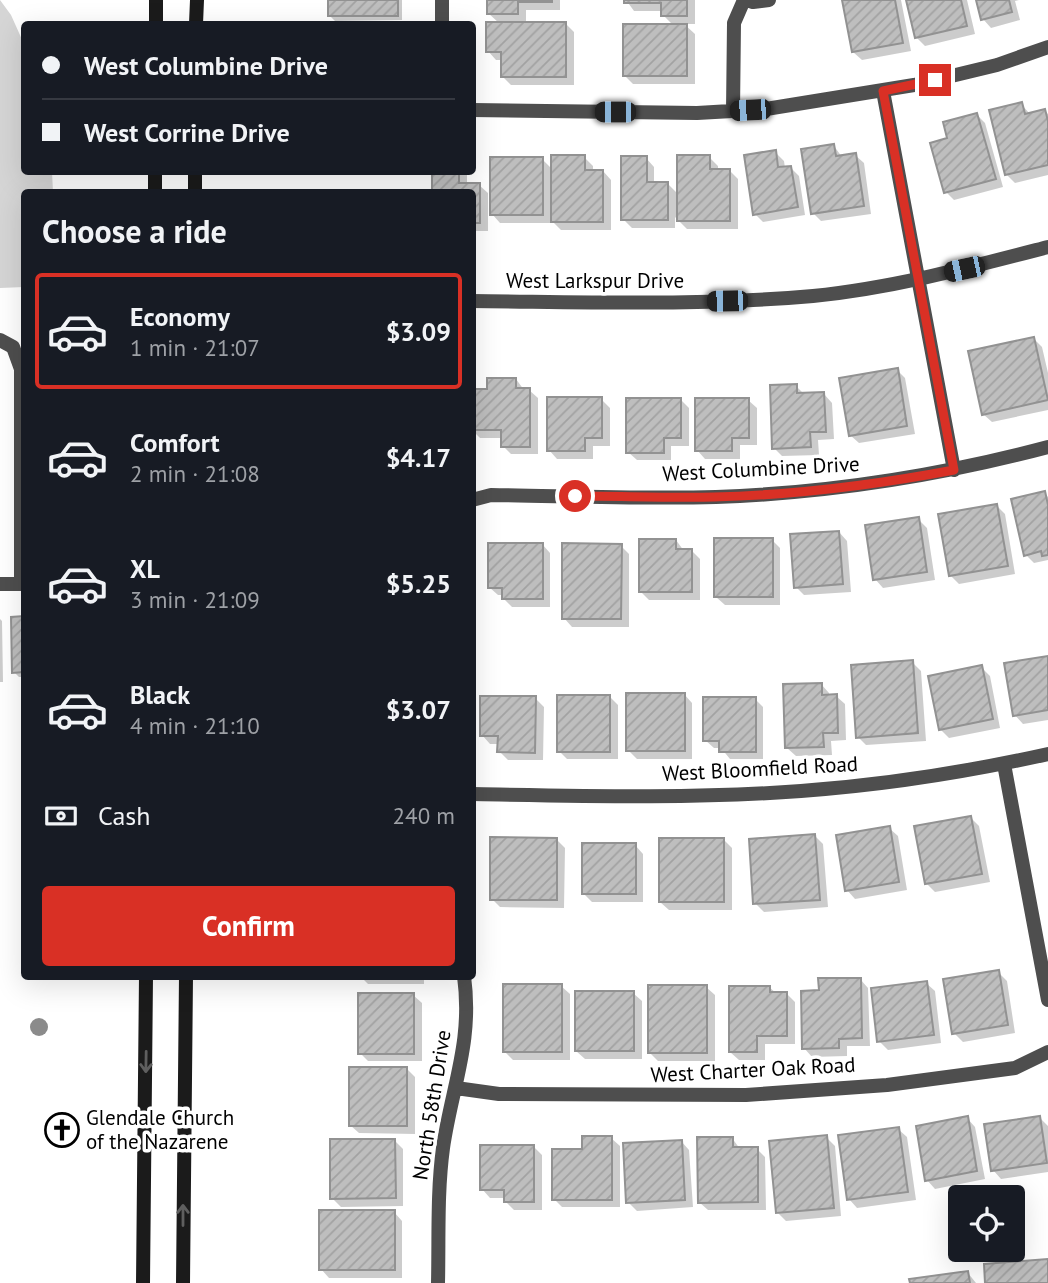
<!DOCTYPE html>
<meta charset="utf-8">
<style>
body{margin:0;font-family:"PT Sans",sans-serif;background:#20242c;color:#f1f3f6;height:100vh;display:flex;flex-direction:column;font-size:26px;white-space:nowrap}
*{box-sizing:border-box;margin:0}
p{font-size:23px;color:#9ea1a6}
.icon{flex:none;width:38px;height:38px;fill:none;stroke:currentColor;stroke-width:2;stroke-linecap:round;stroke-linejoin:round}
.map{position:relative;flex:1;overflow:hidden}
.sheet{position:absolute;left:21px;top:189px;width:455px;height:791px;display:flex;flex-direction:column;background:#171b24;border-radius:7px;box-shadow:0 7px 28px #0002}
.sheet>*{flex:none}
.guide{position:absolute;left:21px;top:21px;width:455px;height:154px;border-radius:7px;box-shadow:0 7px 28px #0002;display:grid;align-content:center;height:154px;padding:0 21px;background:#171b24}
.tools{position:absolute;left:948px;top:1185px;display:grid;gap:14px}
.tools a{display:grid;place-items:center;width:77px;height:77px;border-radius:7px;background:#171b24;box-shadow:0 7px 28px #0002;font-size:35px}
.end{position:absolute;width:32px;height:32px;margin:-16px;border:9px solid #d93025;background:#fff;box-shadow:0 0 0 4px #fff}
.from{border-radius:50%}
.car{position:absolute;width:21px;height:42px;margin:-21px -10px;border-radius:9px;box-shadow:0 0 5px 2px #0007;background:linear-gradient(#222 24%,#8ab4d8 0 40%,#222 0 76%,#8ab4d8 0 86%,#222 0)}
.guide b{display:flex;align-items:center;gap:24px;height:66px;font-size:26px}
.guide b+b{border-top:2px solid #363941}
.guide i{width:18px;height:18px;background:#f1f3f6}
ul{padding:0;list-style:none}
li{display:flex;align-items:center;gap:21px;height:116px;margin:0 14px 10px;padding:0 7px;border:4px solid transparent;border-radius:7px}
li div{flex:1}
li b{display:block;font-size:26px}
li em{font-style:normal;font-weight:800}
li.active{border-color:#d93025}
li>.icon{width:63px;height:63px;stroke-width:1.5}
h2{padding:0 21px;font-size:32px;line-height:84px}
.pay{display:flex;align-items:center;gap:18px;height:77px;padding:0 21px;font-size:26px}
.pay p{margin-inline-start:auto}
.button{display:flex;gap:14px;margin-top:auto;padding:14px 21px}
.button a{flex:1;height:80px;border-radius:7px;background:#d93025;color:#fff;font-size:28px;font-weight:800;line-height:80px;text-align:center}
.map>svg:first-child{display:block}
.garden{fill:#d5d5d5}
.shadow{fill:#0003}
.building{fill:url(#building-hatch);stroke:#929292;stroke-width:2}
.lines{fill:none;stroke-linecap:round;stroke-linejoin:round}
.minor{stroke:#4e4e4e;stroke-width:14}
.secondary{stroke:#1b1b1b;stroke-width:14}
.tree{fill:#8b8b8b}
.oneway{stroke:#5f5f5f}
.route{stroke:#d93025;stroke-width:9}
.labels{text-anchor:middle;stroke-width:7;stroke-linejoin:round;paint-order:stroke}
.street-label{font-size:21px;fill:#000;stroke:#fff}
.poi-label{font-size:21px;fill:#000;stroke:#fff;text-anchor:start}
</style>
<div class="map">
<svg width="1048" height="1283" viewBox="0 0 1048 1283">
<defs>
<pattern id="building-hatch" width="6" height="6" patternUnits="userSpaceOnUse" patternTransform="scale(1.75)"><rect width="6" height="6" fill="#bebebe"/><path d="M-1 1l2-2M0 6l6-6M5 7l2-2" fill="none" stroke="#a2a2a2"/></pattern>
</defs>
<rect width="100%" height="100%" fill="#fff"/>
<path class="garden" d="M0 0 11 15 24 44V172H52L53 192H24V287L0 288Z"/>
<path class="shadow" d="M330 0H402V20L335 21 330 16Z
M488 0H560V10H526V23H565L574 32V85H511L503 77V60H496L488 51 499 23 488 13Z
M626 0H695V24H684L695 34V84H633L625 76 674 26 663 15V11H634Z
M843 0H901L911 51 862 60 853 52Z
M907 0H967L975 34 925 46 916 37Z
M978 0H1019L1015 1 1020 20 991 28 983 19Z
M1021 104 1030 114 1045 111 1048 114V175L1015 183 1006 174Z
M977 115 985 123 1003 187 954 200 946 192 949 140Z
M834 146 842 157 855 155 864 163 871 214 821 221 813 213Z
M775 152 784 161 785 168 790 167 799 176 805 215 763 222 755 214Z
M584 157 593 166V171H603L611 180V230H561L550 219V223H500L492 214 542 159 553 170Z
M709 157 718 166V171H730L738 179V229H687L675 217V228H632L623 219 646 158 654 167V183H667L679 195Z
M434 172H467V185H479L488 193V231H472V192H434Z
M1034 339 1042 347 1048 373V410L992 422 983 414Z
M897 370 905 378 915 434 859 443 850 435Z
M516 379 524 390H529L538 398V454H511L503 446V438H480L472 430V390H488Z
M796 386 805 395 824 394 832 403 834 439 818 440 819 455 782 456 774 448Z
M601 399 610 408V446H593V459H557L549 450Z
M681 400 689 408V446H671V460H637L628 452Z
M748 400 757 408V445H740V459H705L697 450Z
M1044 493 1048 497V560L1034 563 1026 555Z
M997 506 1005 514 1015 574 959 584 950 575Z
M918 519 927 528 935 580 883 588 875 579Z
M839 532 847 541 851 592 804 595 796 587Z
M676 540 684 551H692L700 559V600H649L641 592Z
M772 540 780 548V605H725L716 597Z
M542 544 550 553V607H512L504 599V595H498L489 587Z
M621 546 629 554V627H572L564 618Z
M12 618H24V677H19L14 672Z
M0 619 2 621 3 682H0Z
M1048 657V720L1023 724 1015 715Z
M912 662 921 671 926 741 866 745 858 737Z
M981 667 990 676 1000 728 949 738 941 730Z
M821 684 829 693V696H836L845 704 846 740 831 741 832 755 796 756 787 748Z
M684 694 692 703V759H637L628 750Z
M610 697 618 705V759H567L559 751Z
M535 698 544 707 543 760H508L499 751V744H490L482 735Z
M755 699 763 707V759H730L721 748H714L705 740Z
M971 818 979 826 990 882 935 892 926 883Z
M889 828 898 836 907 890 855 899 847 890Z
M815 836 823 844 828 907 764 912 755 903Z
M557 840 565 848 564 908 500 907 492 899Z
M724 840 732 848V910H669L660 902Z
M635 845 643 854V902H592L583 893Z
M998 972 1007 981 1015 1033 963 1042 954 1033Z
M360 976H424V984H368Z
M860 979 868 988 870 1046H847V1056L812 1057 804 1048 821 992Z
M926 983 935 991 941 1043 888 1050 879 1041Z
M561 986 570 994V1060H513L505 1052Z
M706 987 715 995V1061H658L649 1052Z
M769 987 776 993H786L795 1002V1044H765V1060H739L730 1052Z
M633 993 642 1001V1059H585L576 1051Z
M413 995 422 1003V1061H368L360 1053Z
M407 1069 415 1077V1134L359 1133 350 1125Z
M1039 1117 1048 1126V1172L1001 1179 993 1170Z
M967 1118 975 1127 985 1179 935 1189 927 1180Z
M898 1129 907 1137 916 1200 857 1208 849 1199Z
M826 1137 835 1146 841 1216 786 1221 777 1212Z
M611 1138 620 1146V1207H562L554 1199 584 1151Z
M732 1138 740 1149H757L765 1157 766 1210H708L699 1202Z
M395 1141 403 1149V1206L341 1207 332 1198Z
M681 1141 689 1150 693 1207 637 1211 628 1202Z
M533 1146 542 1155V1210H514L505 1201V1198H490L482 1189Z
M394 1212 402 1221V1278H329L321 1269Z
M968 1273 976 1283H912Z"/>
<path class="building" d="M328 0H398V16H328Z
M487 0H552V2H518V14H487Z
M624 0H687V16H661V3H624Z
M842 0H895L903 43 852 52Z
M906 0H961L967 26 915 38Z
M976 0H1009L1012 12 981 20Z
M486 22H566V77H501V52H486Z
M329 23H381V24H329Z
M623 24H687V76H623Z
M1022 102 1025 114 1045 109 1048 121V165L1005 175 989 110Z
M977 113 996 179 944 193 930 143 947 138 943 122Z
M834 144 836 156 856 153 864 206 811 214 801 149Z
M776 150 778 167 791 166 798 207 753 215 744 155Z
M551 155H585V170H603V222H551Z
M677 155H710V169H730V221H677Z
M621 156H647V182H668V220H621Z
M490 157H543V215H490Z
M432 172H459V183H480V223H472V192H432Z
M1034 337 1048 400 982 415 968 351Z
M898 368 907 426 849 436 839 378Z
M487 378H516V388H530V447H501V430H472V389H487Z
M797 384V393L824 392 826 432H810L811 447 772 449 770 385Z
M547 397H602V438H585V451H547Z
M626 398H681V438H664V453H626Z
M695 398H749V438H732V451H695Z
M1045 491 1048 505V555L1042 556 1041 551 1024 556 1011 499Z
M997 504 1008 566 949 576 938 514Z
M919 517 927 572 873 580 865 525Z
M839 531 843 584 794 588 790 534Z
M714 538H773V597H714Z
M639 539H676V549H692V592H639Z
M488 543H543V599H502V588H488Z
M562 543 622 544 621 619H562Z
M24 616V672L12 673 11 617Z
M1048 656V710L1013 716 1004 663Z
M913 660 918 733 856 738 851 665Z
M982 665 993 719 939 730 928 676Z
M822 683V695L837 694 838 733H823L824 747 785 748 783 684Z
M626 693H685V751H626Z
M557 695H610V752H557Z
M480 696H536L535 753 497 752 498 736H480Z
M703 697H756V752H719V741H703Z
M971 816 982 874 925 884 914 826Z
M890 826 899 882 845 891 836 835Z
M815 834 820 900 753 904 749 839Z
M490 837 557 838V900H490Z
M659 838H724V902H659Z
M582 843H636V894H582Z
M999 970 1008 1025 952 1034 943 979Z
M818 978H861L862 1038 839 1039V1048L802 1049 801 991 819 990Z
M927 981 934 1035 877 1042 871 988Z
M503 984H562V1052H503Z
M648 985H707V1053H648Z
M729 986H770V992H787V1036H757V1052H729Z
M575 991H634V1051H575Z
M358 993H414V1054H358Z
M349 1067H407V1126H349Z
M968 1116 977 1171 925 1181 916 1126Z
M1040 1116 1047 1163 991 1171 984 1124Z
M899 1127 908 1192 847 1200 838 1135Z
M827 1135 834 1208 776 1213 769 1141Z
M582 1136H612V1200H552V1149H582Z
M697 1137H733V1147H758V1202L698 1203Z
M330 1139H395L396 1198 330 1199Z
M682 1140 685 1200 626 1203 623 1143Z
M480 1145H534V1202H504V1190H480Z
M319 1210H395V1270H319Z
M1048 1259V1283H985L984 1264Z
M968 1271 970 1283H910L909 1279Z"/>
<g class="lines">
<path class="minor" d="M442 0V24
M747 0 753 2 769 0
M883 91 954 470
M472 110 697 113 766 109 914 85 997 65 1048 47
M733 111 734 23 744 0
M472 301C586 302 700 306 813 296 893 288 971 267 1048 247
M0 340 13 347 21 369V584
M472 500 491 495C566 496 641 499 716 497 829 493 939 476 1048 447
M0 584H24
M1004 764 1048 1000
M472 794C582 796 692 799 801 791 884 785 967 772 1048 754
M456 1088 499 1094 746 1095 887 1085 1015 1068 1048 1052
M438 1283C439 1238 437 1192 443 1148 452 1086 473 1042 464 976"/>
<path class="secondary" d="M156 24V0
M196 24 197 0
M155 192V172
M195 192V172
M143 1283 146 976
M183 1283 186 976"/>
</g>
<circle class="tree" cx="39" cy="1027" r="9"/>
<defs><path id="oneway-shaft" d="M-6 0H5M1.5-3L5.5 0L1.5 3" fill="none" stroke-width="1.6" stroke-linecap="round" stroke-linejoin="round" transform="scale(1.75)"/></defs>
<g class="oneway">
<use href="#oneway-shaft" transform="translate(146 1062) rotate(91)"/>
<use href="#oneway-shaft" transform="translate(183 1215) rotate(-90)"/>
</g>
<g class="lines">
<path class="route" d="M575 496C621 496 668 498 714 497 795 495 875 485 954 470L883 91 935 80"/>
</g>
<defs>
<g id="church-ring" transform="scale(1.75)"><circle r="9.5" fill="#fff" stroke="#000" stroke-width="1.5"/><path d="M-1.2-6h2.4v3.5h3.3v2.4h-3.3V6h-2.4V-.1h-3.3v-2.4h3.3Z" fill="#000"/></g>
</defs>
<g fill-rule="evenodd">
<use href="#church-ring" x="62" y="1130"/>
</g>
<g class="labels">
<g class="street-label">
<text x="595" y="288">West Larkspur Drive</text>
<text transform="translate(761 469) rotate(-3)" y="7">West Columbine Drive</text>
<text transform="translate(760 769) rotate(-3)" y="7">West Bloomfield Road</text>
<text transform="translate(753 1070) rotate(-3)" y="7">West Charter Oak Road</text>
<text transform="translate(432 1105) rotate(-81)" y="7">North 58th Drive</text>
</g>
<g class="poi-label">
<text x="86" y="1125">Glendale Church<tspan x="86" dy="24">of the Nazarene</tspan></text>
</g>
</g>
</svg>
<div class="tools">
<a><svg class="icon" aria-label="locate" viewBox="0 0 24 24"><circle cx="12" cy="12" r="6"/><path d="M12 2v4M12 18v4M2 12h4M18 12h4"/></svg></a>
</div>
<i class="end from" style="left:575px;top:496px"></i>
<i class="end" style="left:935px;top:80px"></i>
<i class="car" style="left:750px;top:110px;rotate:267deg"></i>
<i class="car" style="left:615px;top:112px;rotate:270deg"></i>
<i class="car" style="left:964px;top:269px;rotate:258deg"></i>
<i class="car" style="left:727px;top:301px;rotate:269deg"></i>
<div class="guide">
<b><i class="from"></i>West Columbine Drive</b>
<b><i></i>West Corrine Drive</b>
</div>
<section class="sheet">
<h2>Choose a ride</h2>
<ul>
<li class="active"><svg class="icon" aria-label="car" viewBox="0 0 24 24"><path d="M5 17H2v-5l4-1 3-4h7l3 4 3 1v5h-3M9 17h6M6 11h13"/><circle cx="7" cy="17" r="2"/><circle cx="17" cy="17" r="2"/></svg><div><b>Economy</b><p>1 min · 21:07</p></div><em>$3.09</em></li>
<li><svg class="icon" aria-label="car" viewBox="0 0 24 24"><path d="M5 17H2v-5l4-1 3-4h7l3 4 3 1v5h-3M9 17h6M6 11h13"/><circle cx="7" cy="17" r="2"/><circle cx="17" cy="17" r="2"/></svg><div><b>Comfort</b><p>2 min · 21:08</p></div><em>$4.17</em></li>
<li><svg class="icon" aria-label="car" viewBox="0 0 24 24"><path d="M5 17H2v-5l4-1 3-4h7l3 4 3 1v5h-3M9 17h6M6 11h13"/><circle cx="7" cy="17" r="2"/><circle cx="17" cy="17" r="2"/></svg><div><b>XL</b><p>3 min · 21:09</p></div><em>$5.25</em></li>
<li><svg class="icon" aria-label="car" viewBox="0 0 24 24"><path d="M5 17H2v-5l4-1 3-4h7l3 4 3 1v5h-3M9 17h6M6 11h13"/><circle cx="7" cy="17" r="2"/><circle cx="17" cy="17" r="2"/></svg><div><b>Black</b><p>4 min · 21:10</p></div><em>$3.07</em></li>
</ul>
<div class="pay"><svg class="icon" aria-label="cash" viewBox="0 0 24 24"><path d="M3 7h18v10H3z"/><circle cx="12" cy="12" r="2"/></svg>Cash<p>240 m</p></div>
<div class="button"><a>Confirm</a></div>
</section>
</div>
